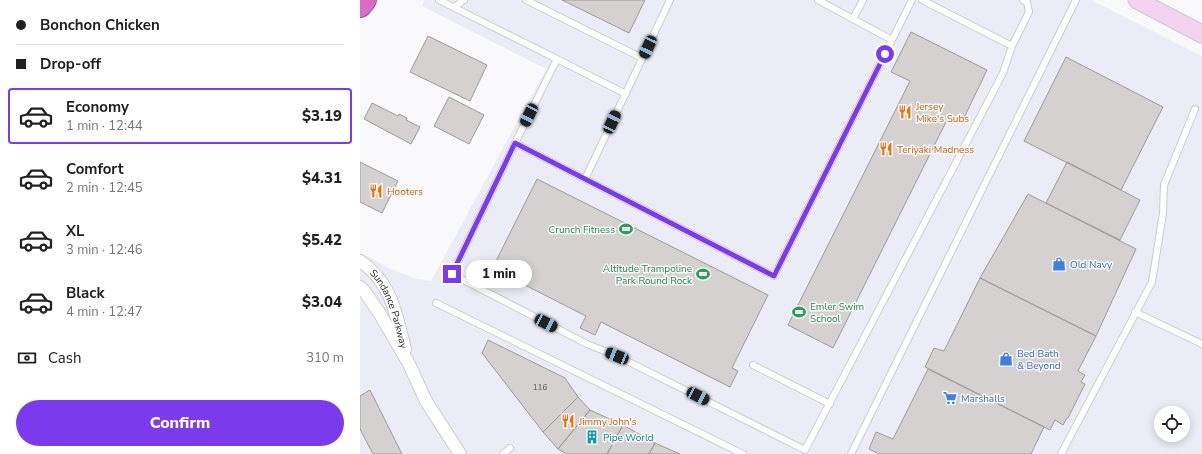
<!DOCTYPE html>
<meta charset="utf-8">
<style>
body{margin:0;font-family:"Nunito Sans",sans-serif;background:#f2f2f2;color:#202124;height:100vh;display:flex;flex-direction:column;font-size:15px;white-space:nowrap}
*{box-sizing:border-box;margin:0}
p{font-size:13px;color:#757577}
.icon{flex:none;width:22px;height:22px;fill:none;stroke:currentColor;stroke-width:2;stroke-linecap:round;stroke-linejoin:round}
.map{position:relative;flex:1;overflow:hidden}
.sheet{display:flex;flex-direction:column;background:#fff;width:360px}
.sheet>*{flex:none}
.guide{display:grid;align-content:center;height:88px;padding:0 16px;background:#fff}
.tools{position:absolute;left:794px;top:406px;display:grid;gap:8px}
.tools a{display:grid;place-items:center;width:36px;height:36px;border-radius:50%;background:#fff;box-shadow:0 2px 10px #0003;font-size:20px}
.end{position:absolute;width:18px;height:18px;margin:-9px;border:5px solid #7c3aed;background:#fff;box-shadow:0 0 0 2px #fff}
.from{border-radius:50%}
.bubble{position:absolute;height:28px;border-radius:14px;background:#fff;box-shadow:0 2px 10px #0003;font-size:13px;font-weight:800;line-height:28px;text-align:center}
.car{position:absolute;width:12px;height:24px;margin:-12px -6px;border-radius:5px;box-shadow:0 0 3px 1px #0007;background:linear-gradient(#222 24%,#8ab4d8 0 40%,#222 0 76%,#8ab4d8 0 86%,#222 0)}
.guide b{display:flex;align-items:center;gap:14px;height:38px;font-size:15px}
.guide b+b{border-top:1px solid #e0e0e0}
.guide i{width:10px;height:10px;background:#202124}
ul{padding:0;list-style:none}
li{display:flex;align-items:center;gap:12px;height:56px;margin:0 8px 6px;padding:0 8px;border:2px solid transparent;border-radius:4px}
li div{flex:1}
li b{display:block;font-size:15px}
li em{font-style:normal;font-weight:800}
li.active{border-color:#7c3aed}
li>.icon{width:36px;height:36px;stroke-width:1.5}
.pay{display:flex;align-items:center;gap:10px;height:44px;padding:0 16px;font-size:15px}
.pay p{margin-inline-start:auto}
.primary-button{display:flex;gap:8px;margin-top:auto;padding:8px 16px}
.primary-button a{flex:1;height:46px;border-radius:24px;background:#7c3aed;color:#fff;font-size:16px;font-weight:800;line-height:46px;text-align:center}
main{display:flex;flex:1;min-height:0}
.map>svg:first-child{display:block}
.built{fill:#ececf6;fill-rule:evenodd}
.building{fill:#d4d1d0;stroke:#9e9a99}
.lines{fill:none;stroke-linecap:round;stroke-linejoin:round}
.service-casing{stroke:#cccccf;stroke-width:8}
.minor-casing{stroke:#cccccf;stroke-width:14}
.secondary-casing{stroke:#cccccf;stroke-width:19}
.motorway-casing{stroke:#9a548c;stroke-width:24}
.service{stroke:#fff;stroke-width:6}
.minor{stroke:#fff;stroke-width:12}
.secondary{stroke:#f3d3ed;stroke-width:17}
.motorway{stroke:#d86dc2;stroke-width:22}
.route{stroke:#7c3aed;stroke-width:5}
.labels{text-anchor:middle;stroke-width:3;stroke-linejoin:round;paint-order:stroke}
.number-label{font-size:8px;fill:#525151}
.food-label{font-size:10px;fill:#c56008;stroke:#f9f9fc;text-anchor:start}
.leisure-label{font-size:10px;fill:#27864d;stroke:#f9f9fc;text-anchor:end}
.shop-label{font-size:10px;fill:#366cbe;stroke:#f9f9fc;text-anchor:start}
.street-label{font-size:10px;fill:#262627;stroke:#f9f9fc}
.culture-label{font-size:10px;fill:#0d838f;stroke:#f9f9fc;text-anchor:start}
</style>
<main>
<section class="sheet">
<div class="guide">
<b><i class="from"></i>Bonchon Chicken</b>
<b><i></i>Drop-off</b>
</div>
<ul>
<li class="active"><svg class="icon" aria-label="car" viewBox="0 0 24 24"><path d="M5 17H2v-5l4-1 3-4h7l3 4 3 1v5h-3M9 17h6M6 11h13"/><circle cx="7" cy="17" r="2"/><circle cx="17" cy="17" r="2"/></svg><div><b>Economy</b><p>1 min · 12:44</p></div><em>$3.19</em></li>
<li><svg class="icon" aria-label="car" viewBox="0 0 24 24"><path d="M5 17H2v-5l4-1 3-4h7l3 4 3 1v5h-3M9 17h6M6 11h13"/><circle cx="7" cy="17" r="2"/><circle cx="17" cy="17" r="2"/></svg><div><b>Comfort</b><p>2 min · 12:45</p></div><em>$4.31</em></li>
<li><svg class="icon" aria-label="car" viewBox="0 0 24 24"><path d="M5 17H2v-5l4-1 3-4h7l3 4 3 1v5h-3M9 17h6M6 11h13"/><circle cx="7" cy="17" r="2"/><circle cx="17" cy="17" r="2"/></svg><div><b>XL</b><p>3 min · 12:46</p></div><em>$5.42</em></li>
<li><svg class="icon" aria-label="car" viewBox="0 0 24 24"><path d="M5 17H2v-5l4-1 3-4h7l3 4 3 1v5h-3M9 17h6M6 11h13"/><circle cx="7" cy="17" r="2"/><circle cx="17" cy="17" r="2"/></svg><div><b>Black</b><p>4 min · 12:47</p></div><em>$3.04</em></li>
</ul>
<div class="pay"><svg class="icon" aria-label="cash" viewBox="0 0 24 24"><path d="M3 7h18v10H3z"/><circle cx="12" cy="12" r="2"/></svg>Cash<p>310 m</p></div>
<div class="primary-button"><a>Confirm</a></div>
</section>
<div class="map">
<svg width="842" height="454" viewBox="0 0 842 454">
<rect width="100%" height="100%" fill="#f9f9fc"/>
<path class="built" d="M64 0H731L842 56V454H0V252L31 269 57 279 71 281 186 69 62 6ZM801 413H823V435H801Z"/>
<path class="building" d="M202 0H285L269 33Z
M551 32 627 70 603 120 590 114 473 348 428 325 550 81 531 72Z
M68 36 127 65 110 101 50 72Z
M706 57 803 107 761 190 664 141Z
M89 97 124 115 109 144 74 126Z
M12 103 38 116 39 114 47 118 46 120 60 127 51 144 4 119Z
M0 162 38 181 22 213 0 202Z
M707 162 780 200 760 240 686 203Z
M177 179 408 295 372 368 378 371 370 387 241 322 235 335 220 328 226 316 143 274 137 287 126 281Z
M668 194 776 249 736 336 620 278Z
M620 278 736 336 718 371 725 375 721 382 725 384 708 418H707L703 425 695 420 690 430 565 367 574 348 584 351Z
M128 340 205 378 218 397 183 432 122 353Z
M568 369 684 427 671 454H519L509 449 516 432 533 439Z
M10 390 42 454H13L0 429V396Z
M218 397 230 410 198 449 183 432Z
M230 410 263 425 247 454H207L198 449Z
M263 425 295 443 289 454H247Z
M295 443 320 454H289Z"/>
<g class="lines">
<g class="service-casing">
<path id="service" d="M79 0 197 59 155 143 414 276 552 0
M166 0 282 58
M458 0 532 40
M94 7 104 0
M493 19 503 0
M652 46 669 12 667 2 663 0
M197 59 266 94
M155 143 92 274 227 344 257 356 445 450 643 73 652 46 562 0
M225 179 310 0
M76 303 383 454
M775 312 842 344
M393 365 470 404
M143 454 150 448
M491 454 716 0
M701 454 792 282 803 213 804 185 835 109"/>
</g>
<g class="minor-casing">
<g id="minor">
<path id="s1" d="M0 261C32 282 36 315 45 349"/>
<path d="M0 287 5 292 20 314 49 364 66 401 100 454"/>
</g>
</g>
<g class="secondary-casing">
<path id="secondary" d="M777 0 842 34"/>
</g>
<g class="motorway-casing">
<path id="motorway" d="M0 6 5 0"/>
</g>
<use href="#service" class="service"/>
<use href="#minor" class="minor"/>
<use href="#secondary" class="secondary"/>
<use href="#motorway" class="motorway"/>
</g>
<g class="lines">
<path class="route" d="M92 274 155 143 414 276 525 54"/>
</g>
<defs>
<g id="restaurant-bare" transform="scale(1.08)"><path d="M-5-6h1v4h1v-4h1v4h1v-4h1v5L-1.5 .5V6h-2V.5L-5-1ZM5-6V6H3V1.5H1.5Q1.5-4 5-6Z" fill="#e8710a" stroke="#f9f9fc" stroke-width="2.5" paint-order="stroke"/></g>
<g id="stadium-bare" transform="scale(1.08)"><path d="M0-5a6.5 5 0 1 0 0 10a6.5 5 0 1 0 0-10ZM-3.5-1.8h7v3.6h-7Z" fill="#2e9e5b" stroke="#f9f9fc" stroke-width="2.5" paint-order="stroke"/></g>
<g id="shop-bare" transform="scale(1.08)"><path d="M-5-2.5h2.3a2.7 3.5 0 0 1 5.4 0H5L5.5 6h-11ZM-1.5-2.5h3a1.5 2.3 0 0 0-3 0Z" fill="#3f7fe0" stroke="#f9f9fc" stroke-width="2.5" paint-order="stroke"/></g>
<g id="supermarket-bare" transform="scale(1.08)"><path d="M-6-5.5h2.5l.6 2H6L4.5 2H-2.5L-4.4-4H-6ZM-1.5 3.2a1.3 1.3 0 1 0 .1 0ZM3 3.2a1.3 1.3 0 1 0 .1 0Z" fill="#3f7fe0" stroke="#f9f9fc" stroke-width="2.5" paint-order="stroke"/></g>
<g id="building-bare" transform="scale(1.08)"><path d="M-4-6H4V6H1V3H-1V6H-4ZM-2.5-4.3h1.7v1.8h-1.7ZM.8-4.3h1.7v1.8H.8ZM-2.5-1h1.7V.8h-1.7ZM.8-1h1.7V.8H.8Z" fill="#0f9aa8" stroke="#f9f9fc" stroke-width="2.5" paint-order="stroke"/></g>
</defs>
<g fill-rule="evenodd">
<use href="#restaurant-bare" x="545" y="112"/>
<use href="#restaurant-bare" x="526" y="149"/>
<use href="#restaurant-bare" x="16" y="191"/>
<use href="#stadium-bare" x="266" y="229"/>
<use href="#shop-bare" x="699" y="264"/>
<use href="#stadium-bare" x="343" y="274"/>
<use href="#stadium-bare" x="439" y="312"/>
<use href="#shop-bare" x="646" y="359"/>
<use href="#supermarket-bare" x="590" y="398"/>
<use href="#restaurant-bare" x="208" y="421"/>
<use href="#building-bare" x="232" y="437"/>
</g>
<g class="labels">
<g class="number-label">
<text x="180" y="390">116</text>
</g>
<g class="food-label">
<text x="556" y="110">Jersey<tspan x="556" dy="12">Mike's Subs</tspan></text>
<text x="537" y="153">Teriyaki Madness</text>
<text x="27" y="195">Hooters</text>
<text x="219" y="425">Jimmy John's</text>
</g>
<g class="leisure-label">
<text x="255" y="233">Crunch Fitness</text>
<text x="332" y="272">Altitude Trampoline<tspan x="332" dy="12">Park Round Rock</tspan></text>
<text x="450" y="310" text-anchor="start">Emler Swim<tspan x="450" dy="12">School</tspan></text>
</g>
<g class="shop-label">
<text x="710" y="268">Old Navy</text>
<text x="657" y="357">Bed Bath<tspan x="657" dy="12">&amp; Beyond</tspan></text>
<text x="601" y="402">Marshalls</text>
</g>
<g class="street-label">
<text dy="4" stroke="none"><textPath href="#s1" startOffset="58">Sundance Parkway</textPath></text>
</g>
<g class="culture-label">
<text x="243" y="441">Pipe World</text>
</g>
</g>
</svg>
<div class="tools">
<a><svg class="icon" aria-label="locate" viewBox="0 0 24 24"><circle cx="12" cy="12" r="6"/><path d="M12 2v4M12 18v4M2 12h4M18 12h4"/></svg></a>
</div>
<i class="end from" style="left:525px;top:54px"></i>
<i class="end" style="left:92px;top:274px"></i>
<div class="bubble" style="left:106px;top:260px;width:66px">1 min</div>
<i class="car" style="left:288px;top:47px;rotate:205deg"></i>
<i class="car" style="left:169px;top:115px;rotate:206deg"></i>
<i class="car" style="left:252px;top:122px;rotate:25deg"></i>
<i class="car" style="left:186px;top:323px;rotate:117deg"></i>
<i class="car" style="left:257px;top:356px;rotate:292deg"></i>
<i class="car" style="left:338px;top:396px;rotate:117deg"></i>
</div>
</main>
